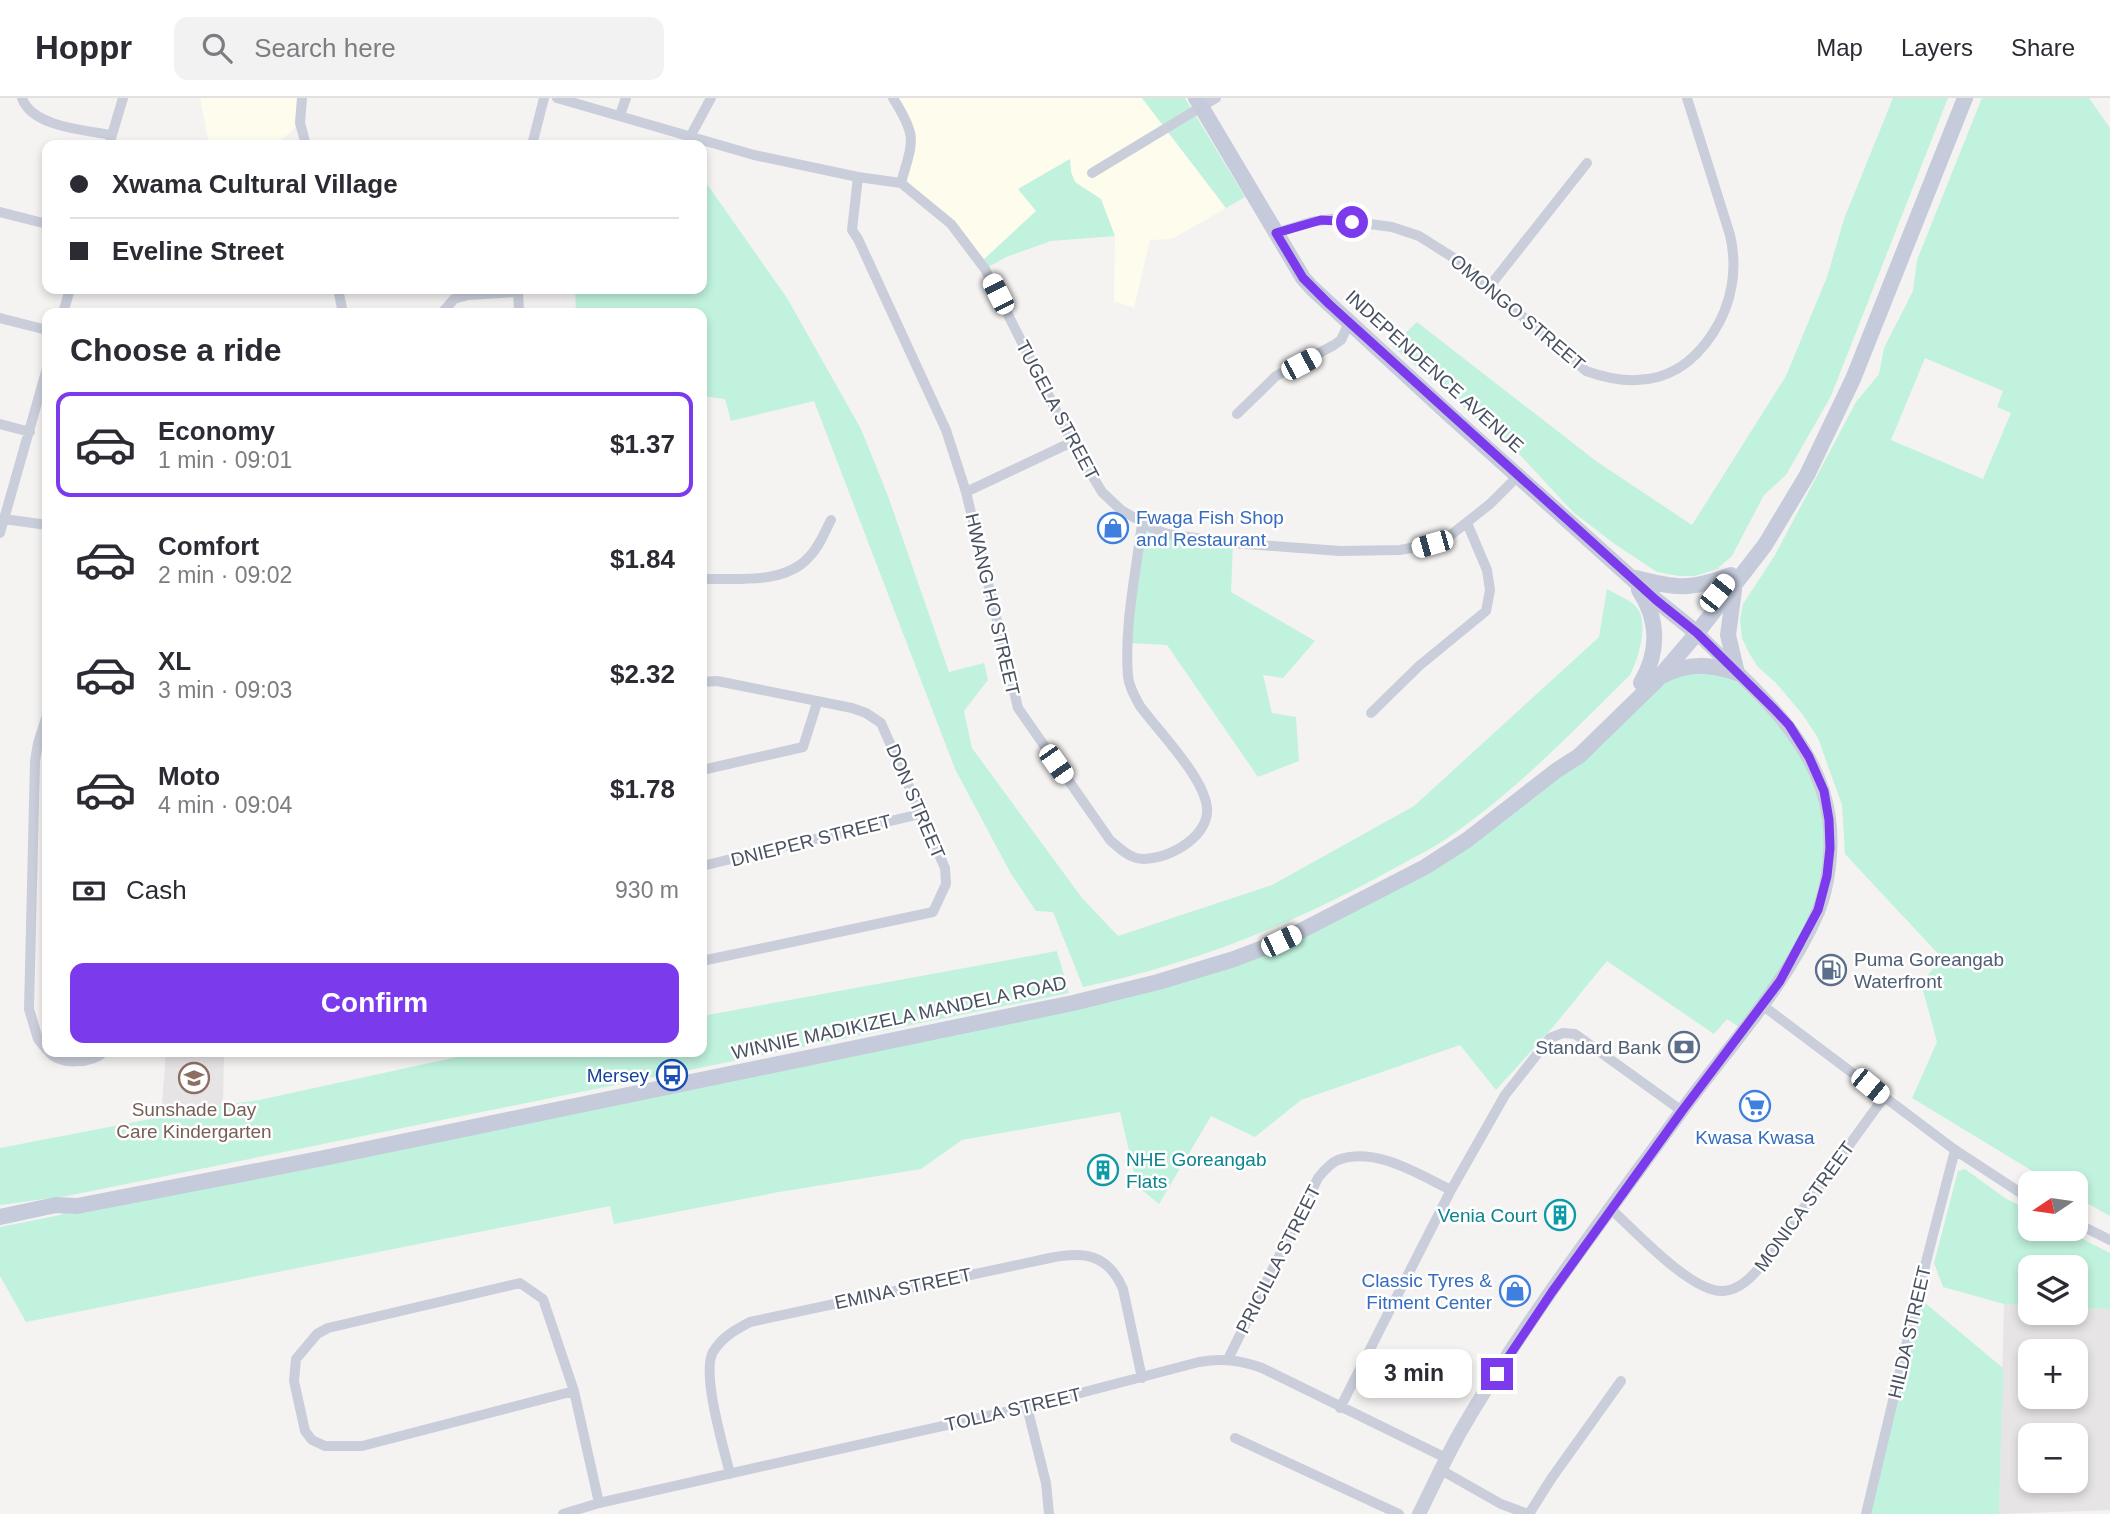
<!DOCTYPE html>
<meta charset="utf-8">
<style>
body{margin:0;font-family:Arial,sans-serif;background:#f2f2f3;color:#2b2b33;height:100vh;display:flex;flex-direction:column;font-size:26px;white-space:nowrap}
*{box-sizing:border-box;margin:0}
p{font-size:23px;color:#7c7c81}
.icon{flex:none;width:38px;height:38px;fill:none;stroke:currentColor;stroke-width:2;stroke-linecap:round;stroke-linejoin:round}
.map{position:relative;flex:1;overflow:hidden}
.details{position:absolute;left:42px;top:210px;width:665px;height:749px;display:flex;flex-direction:column;background:#fff;border-radius:14px;box-shadow:0 4px 10px #0003}
.details>*{flex:none}
.hud{position:absolute;left:42px;top:42px;width:665px;height:154px;border-radius:14px;box-shadow:0 4px 10px #0003;display:grid;align-content:center;height:154px;padding:0 28px;background:#fff}
.needle{width:46px;rotate:257deg}
.tools{position:absolute;left:2018px;top:1073px;display:grid;gap:14px}
.tools a{display:grid;place-items:center;width:70px;height:70px;border-radius:14px;background:#fff;box-shadow:0 4px 10px #0003;font-size:35px}
.end{position:absolute;width:32px;height:32px;margin:-16px;border:9px solid #7c3aed;background:#fff;box-shadow:0 0 0 4px #fff}
.from{border-radius:50%}
.bubble{position:absolute;height:49px;border-radius:14px;background:#fff;box-shadow:0 4px 10px #0003;font-size:23px;font-weight:800;line-height:49px;text-align:center}
.car{position:absolute;width:21px;height:42px;margin:-21px -10px;border-radius:9px;box-shadow:0 0 5px 2px #0007;background:linear-gradient(#fff 24%,#345 0 40%,#fff 0 76%,#345 0 86%,#fff 0)}
.hud b{display:flex;align-items:center;gap:24px;height:66px;font-size:26px}
.hud b+b{border-top:2px solid #e1e1e2}
.hud i{width:18px;height:18px;background:#2b2b33}
ul{padding:0;list-style:none}
li{display:flex;align-items:center;gap:21px;height:105px;margin:0 14px 10px;padding:0 14px;border:4px solid transparent;border-radius:14px}
li div{flex:1}
li b{display:block;font-size:26px}
li em{font-style:normal;font-weight:800}
li.active{border-color:#7c3aed}
li>.icon{width:63px;height:63px;stroke-width:1.5}
h2{padding:0 28px;font-size:32px;line-height:84px}
.pay{display:flex;align-items:center;gap:18px;height:77px;padding:0 28px;font-size:26px}
.pay p{margin-inline-start:auto}
.button{display:flex;gap:14px;margin-top:auto;padding:14px 28px}
.button a{flex:1;height:80px;border-radius:14px;background:#7c3aed;color:#fff;font-size:28px;font-weight:800;line-height:80px;text-align:center}
header{display:flex;align-items:center;gap:42px;box-sizing:border-box;height:98px;padding:0 35px;background:#fff;border-bottom:2px solid #e1e1e2}
header strong{font-size:33px}
nav{display:flex;gap:38px;margin-inline-start:auto;font-size:24px}
.search{width:490px;height:63px;background:#f2f2f3;display:flex;align-items:center;gap:18px;box-sizing:border-box;padding:0 24px;border-radius:14px;color:#7c7c81;font-size:26px}
.map>svg:first-child{display:block}
.commercial{fill:#fdfced}
.education{fill:#e6e4e4;fill-rule:evenodd}
.green{fill:#c0f2dd;fill-rule:evenodd}
.lines{fill:none;stroke-linecap:round;stroke-linejoin:round}
.minor{stroke:#c9ceda;stroke-width:10}
.tertiary{stroke:#c9ceda;stroke-width:14}
.secondary{stroke:#c5cbdb;stroke-width:16}
.route{stroke:#7c3aed;stroke-width:9}
.labels{text-anchor:middle;stroke-width:5;stroke-linejoin:round;paint-order:stroke}
.street-label{font-size:19px;fill:#495161;stroke:#fff}
.shop-label{font-size:19px;fill:#366cbe;stroke:#fff;text-anchor:start}
.service-label{font-size:19px;fill:#4e5e75;stroke:#fff;text-anchor:start}
.transit-label{font-size:19px;fill:#164399;stroke:#fff;text-anchor:end}
.education-label{font-size:19px;fill:#785e54;stroke:#fff}
.culture-label{font-size:19px;fill:#0d838f;stroke:#fff;text-anchor:start}
</style>
<header>
<strong>Hoppr</strong>
<div class="search"><svg class="icon" aria-label="search" viewBox="0 0 24 24"><circle cx="10" cy="10" r="6"/><path d="M15 15l6 6"/></svg>Search here</div>
<nav><a>Map</a><a>Layers</a><a>Share</a></nav>
</header>
<div class="map">
<svg width="2110" height="1416" viewBox="0 0 2110 1416">
<rect width="100%" height="100%" fill="#f5f3f2"/>
<path class="commercial" d="M200 0H302L300 25 276 47H209Z
M894 0H1142L1226 110 1172 141 1150 142 1134 210 1114 203 1115 138 1085 92 1075 84 1071 74 1070 61 1019 91 1037 112 981 164 951 126 901 85 912 45Z"/>
<path class="education" d="M166 954H224L223 1007 161 1020Z
M2004 1206 2030 1207V1214H2076V1210L2110 1211V1412L1999 1416ZM2030 1253H2076V1298H2030ZM2030 1337H2076V1382H2030Z"/>
<path class="green" d="M1142 0H1185L1245 99 1226 110Z
M1893 0H1948L1831 298 1786 377 1764 397 1732 458 1717 471 1695 478H1679L1657 474 1616 447 1573 414 1522 359 1392 248 1417 224 1596 363 1692 427 1786 278 1827 179 1844 121Z
M1982 0H2089L2110 30V1118L2076 1099V1085H2052L1912 1000 1937 944 1921 885 1942 860 1845 756 1842 707 1818 640 1803 617 1776 585 1758 569 1749 555 1742 540 1740 521 1743 506 1775 457 1856 304 1879 276 1884 250 1913 193 1917 162ZM1925 260 2003 293 1997 309 2011 315 1983 381 1891 342Z
M1070 61 1071 74 1075 84 1101 101 1115 138 1051 143 1006 159 985 171 981 164 1036 113 1018 91Z
M702 79 787 200 861 331 888 398 949 574 984 565 988 582 964 613 972 650 1082 800 1118 838 1272 787 1414 708 1599 539 1607 491C1617 497 1633 502 1639 513 1648 530 1638 562 1630 577 1572 634 1516 693 1449 739 1430 752 1409 762 1389 773 1294 826 1190 867 1083 889L1053 814 1036 813 1010 774 955 671 814 303 731 323 725 301 702 298V215H576L575 191H702Z
M1142 425 1233 445 1231 494 1315 543 1283 580 1263 577 1272 615 1296 619 1299 663 1258 679 1167 547 1129 545Z
M1678 571 1737 575 1789 627 1829 722 1818 812 1742 931 1727 921 1714 936 1607 863 1553 929 1496 992 1460 947 1301 1002 1255 1039 1211 1018 1159 1106 1137 1088 1120 1014 962 1042 921 1071 779 1094 614 1126 610 1108 26 1224 0 1178V1129L60 1117 77 1108 628 998 1234 861 1425 769Z
M1057 853 1069 895 67 1098 0 1107V1050L223 1007 259 1002 480 954H702V918Z
M1965 1071 2005 1100 2030 1113V1130L2063 1131 2110 1155V1211L2076 1210V1169H2030V1207L2004 1206 1943 1189 1934 1165 1958 1073Z
M1918 1199 2003 1270 1999 1416H1866Z"/>
<g class="lines">
<path class="minor" d="M22 0C32 29 85 32 111 37
M302 0 300 25 306 47
M557 0 754 57 858 79 901 85 951 126 985 171 1072 344 1102 394 1121 412 1154 431 1167 436 1233 445 1340 453 1400 452 1432 446 1452 436 1490 406 1519 377
M893 0C918 40 913 42 901 85
M620 17 626 0
M690 39 711 0
M109 47 123 0
M532 47 544 0
M1092 75 1216 0
M858 79 852 132 858 141 946 332 966 394 1018 610 1110 742C1118 749 1126 757 1136 760 1162 766 1210 740 1207 710 1204 679 1159 634 1140 608 1135 599 1129 589 1128 578 1124 528 1136 475 1142 425
M0 114 47 126
M1276 135 1311 124 1332 121 1392 129 1419 138 1457 162 1586 273C1639 292 1682 283 1713 235 1732 206 1738 171 1730 137L1687 0
M1489 189 1587 65
M338 191 343 215
M518 191 519 215
M63 215 70 191
M442 215 454 201 468 197 518 194
M0 220 47 232
M1237 316 1276 278 1334 247 1341 242 1349 225
M0 326 30 334
M966 394 1072 344
M4 421 47 427
M0 435 47 270
M702 481C735 480 783 487 808 460 819 450 824 435 831 422
M702 584 717 583 852 610 866 615 881 625 945 770 946 786 933 814 702 863
M1371 615 1419 568 1486 513 1490 492 1487 472 1467 425
M47 617 38 645 35 663 29 911 38 941 47 952
M702 672 803 649 817 605
M702 768 920 716
M1762 907 1955 1052 2030 1101
M49 954C61 968 92 965 104 954
M1611 1111C1635 1133 1692 1195 1723 1193 1742 1192 1755 1175 1766 1162L1884 999
M2076 1125 2110 1142
M520 1185 543 1201 574 1293 362 1348H325L312 1342 305 1333 294 1283 296 1261 317 1236 328 1230Z
M1228 1261 1318 1080C1323 1074 1330 1065 1338 1062 1375 1048 1418 1076 1451 1092
M574 1293 599 1405
M1027 1309 1046 1385 1049 1416
M1340 1310 1451 1092 1505 997 1550 940 1563 935 1575 936 1682 1013
M1235 1340 1399 1416
M1441 1372 1501 1406 1528 1416
M730 1376C724 1351 701 1275 713 1254 722 1239 735 1232 750 1224L1050 1160C1084 1153 1108 1156 1123 1191L1142 1280
M563 1416 599 1405 1027 1309 1199 1264C1222 1260 1240 1262 1262 1270L1446 1360
M1529 1416 1551 1381 1621 1283
M1866 1416 1926 1164 1955 1052"/>
<path class="tertiary" d="M1419 1416C1433 1388 1446 1359 1462 1331 1526 1221 1606 1117 1681 1014 1728 949 1786 888 1818 814 1829 786 1833 750 1829 720 1818 640 1751 589 1697 535"/>
<path class="secondary" d="M1196 0 1303 180 1312 190 1450 317 1656 502 1697 535
M1636 480C1679 491 1689 492 1731 477
M1639 492C1659 522 1659 554 1641 585
M1734 492 1728 537 1737 575
M1662 578C1689 564 1710 566 1737 575
M0 1119 56 1107 77 1108 319 1061 1073 905 1158 884 1234 861 1281 843 1425 769 1467 742 1557 672 1579 658 1656 583 1697 535 1765 447 1807 377 1853 281 1965 0"/>
</g>
<g class="lines">
<path class="route" d="M1352 124 1321 122 1276 135 1303 180 1329 206 1656 502 1697 535 1774 611 1789 627 1809 659 1824 693 1829 722 1830 750 1827 778 1818 812 1780 883 1682 1013 1552 1194 1497 1276"/>
</g>
<defs>
<g id="shop-ring" transform="scale(1.575)"><circle r="9.5" fill="#fff" stroke="#3f7fe0" stroke-width="1.5"/><path d="M-5-2.5h2.3a2.7 3.5 0 0 1 5.4 0H5L5.5 6h-11ZM-1.5-2.5h3a1.5 2.3 0 0 0-3 0Z" fill="#3f7fe0"/></g>
<g id="fuel-ring" transform="scale(1.575)"><circle r="9.5" fill="#fff" stroke="#5c6f8a" stroke-width="1.5"/><path d="M-5.5-6h7V0h2V4h1.3V-2.5L3-4.5l.8-.8L6-3V5H2.5V1h-1V6h-7ZM-4.2-4.7v3.2H.2V-4.7Z" fill="#5c6f8a"/></g>
<g id="bank-ring" transform="scale(1.575)"><circle r="9.5" fill="#fff" stroke="#5c6f8a" stroke-width="1.5"/><path d="M-6-4H6V4H-6ZM0-2.3a2.3 2.3 0 1 0 0 4.6a2.3 2.3 0 1 0 0-4.6Z" fill="#5c6f8a"/></g>
<g id="bus-ring" transform="scale(1.575)"><circle r="9.5" fill="#fff" stroke="#1a4fb4" stroke-width="1.5"/><path d="M-5-6H5V4H4V6H2V4H-2V6H-4V4H-5ZM-3.5-4V0h7V-4ZM-3.5 1.2v1.5H-2V1.2ZM2 1.2v1.5H3.5V1.2Z" fill="#1a4fb4"/></g>
<g id="school-ring" transform="scale(1.575)"><circle r="9.5" fill="#fff" stroke="#8d6e63" stroke-width="1.5"/><path d="M0-5L7-2L0 1L-7-2ZM-4 1L0 2.5L4 1V4Q0 6-4 4Z" fill="#8d6e63"/></g>
<g id="supermarket-ring" transform="scale(1.575)"><circle r="9.5" fill="#fff" stroke="#3f7fe0" stroke-width="1.5"/><path d="M-6-5.5h2.5l.6 2H6L4.5 2H-2.5L-4.4-4H-6ZM-1.5 3.2a1.3 1.3 0 1 0 .1 0ZM3 3.2a1.3 1.3 0 1 0 .1 0Z" fill="#3f7fe0"/></g>
<g id="building-ring" transform="scale(1.575)"><circle r="9.5" fill="#fff" stroke="#0f9aa8" stroke-width="1.5"/><path d="M-4-6H4V6H1V3H-1V6H-4ZM-2.5-4.3h1.7v1.8h-1.7ZM.8-4.3h1.7v1.8H.8ZM-2.5-1h1.7V.8h-1.7ZM.8-1h1.7V.8H.8Z" fill="#0f9aa8"/></g>
</defs>
<g fill-rule="evenodd">
<use href="#shop-ring" x="1113" y="430"/>
<use href="#fuel-ring" x="1831" y="872"/>
<use href="#bank-ring" x="1684" y="949"/>
<use href="#bus-ring" x="672" y="977"/>
<use href="#school-ring" x="194" y="980"/>
<use href="#supermarket-ring" x="1755" y="1008"/>
<use href="#building-ring" x="1103" y="1072"/>
<use href="#building-ring" x="1560" y="1117"/>
<use href="#shop-ring" x="1515" y="1193"/>
</g>
<g class="labels">
<g class="street-label">
<text transform="translate(1518 214) rotate(40)" y="7">OMONGO STREET</text>
<text transform="translate(1435 273) rotate(42)" y="7">INDEPENDENCE AVENUE</text>
<text transform="translate(1058 312) rotate(62)" y="7">TUGELA STREET</text>
<text transform="translate(993 506) rotate(77)" y="7">HWANG HO STREET</text>
<text transform="translate(916 703) rotate(67)" y="7">DON STREET</text>
<text transform="translate(811 742) rotate(-14)" y="7">DNIEPER STREET</text>
<text transform="translate(899 919) rotate(-12)" y="7">WINNIE MADIKIZELA MANDELA ROAD</text>
<text transform="translate(1804 1108) rotate(-54)" y="7">MONICA STREET</text>
<text transform="translate(1278 1161) rotate(-63)" y="7">PRICILLA STREET</text>
<text transform="translate(903 1190) rotate(-12)" y="7">EMINA STREET</text>
<text transform="translate(1909 1234) rotate(-77)" y="7">HILDA STREET</text>
<text transform="translate(1013 1311) rotate(-13)" y="7">TOLLA STREET</text>
</g>
<g class="shop-label">
<text x="1136" y="426">Fwaga Fish Shop<tspan x="1136" dy="22">and Restaurant</tspan></text>
<text x="1755" y="1046" text-anchor="middle">Kwasa Kwasa</text>
<text x="1492" y="1189" text-anchor="end">Classic Tyres &amp;<tspan x="1492" dy="22">Fitment Center</tspan></text>
</g>
<g class="service-label">
<text x="1854" y="868">Puma Goreangab<tspan x="1854" dy="22">Waterfront</tspan></text>
<text x="1661" y="956" text-anchor="end">Standard Bank</text>
</g>
<g class="transit-label">
<text x="649" y="984">Mersey</text>
</g>
<g class="education-label">
<text x="194" y="1018">Sunshade Day<tspan x="194" dy="22">Care Kindergarten</tspan></text>
</g>
<g class="culture-label">
<text x="1126" y="1068">NHE Goreangab<tspan x="1126" dy="22">Flats</tspan></text>
<text x="1537" y="1124" text-anchor="end">Venia Court</text>
</g>
</g>
</svg>
<div class="tools">
<a><svg class="needle" viewBox="-14 -14 28 28"><path d="M0-13l5 13h-10z" fill="#e53935"/><path d="M0 13l5-13h-10z" fill="#7c7c81"/></svg></a>
<a><svg class="icon" aria-label="layers" viewBox="0 0 24 24"><path d="M12 4l9 5-9 5-9-5zM3 14l9 5 9-5"/></svg></a>
<a>+</a>
<a>−</a>
</div>
<i class="end from" style="left:1352px;top:124px"></i>
<i class="end" style="left:1497px;top:1276px"></i>
<div class="bubble" style="left:1356px;top:1251px;width:116px">3 min</div>
<i class="car" style="left:998px;top:196px;rotate:333deg"></i>
<i class="car" style="left:1301px;top:266px;rotate:62deg"></i>
<i class="car" style="left:1432px;top:446px;rotate:254deg"></i>
<i class="car" style="left:1717px;top:495px;rotate:39deg"></i>
<i class="car" style="left:1056px;top:666px;rotate:145deg"></i>
<i class="car" style="left:1281px;top:843px;rotate:64deg"></i>
<i class="car" style="left:1870px;top:988px;rotate:129deg"></i>
<div class="hud">
<b><i class="from"></i>Xwama Cultural Village</b>
<b><i></i>Eveline Street</b>
</div>
<section class="details">
<h2>Choose a ride</h2>
<ul>
<li class="active"><svg class="icon" aria-label="car" viewBox="0 0 24 24"><path d="M5 17H2v-5l4-1 3-4h7l3 4 3 1v5h-3M9 17h6M6 11h13"/><circle cx="7" cy="17" r="2"/><circle cx="17" cy="17" r="2"/></svg><div><b>Economy</b><p>1 min · 09:01</p></div><em>$1.37</em></li>
<li><svg class="icon" aria-label="car" viewBox="0 0 24 24"><path d="M5 17H2v-5l4-1 3-4h7l3 4 3 1v5h-3M9 17h6M6 11h13"/><circle cx="7" cy="17" r="2"/><circle cx="17" cy="17" r="2"/></svg><div><b>Comfort</b><p>2 min · 09:02</p></div><em>$1.84</em></li>
<li><svg class="icon" aria-label="car" viewBox="0 0 24 24"><path d="M5 17H2v-5l4-1 3-4h7l3 4 3 1v5h-3M9 17h6M6 11h13"/><circle cx="7" cy="17" r="2"/><circle cx="17" cy="17" r="2"/></svg><div><b>XL</b><p>3 min · 09:03</p></div><em>$2.32</em></li>
<li><svg class="icon" aria-label="car" viewBox="0 0 24 24"><path d="M5 17H2v-5l4-1 3-4h7l3 4 3 1v5h-3M9 17h6M6 11h13"/><circle cx="7" cy="17" r="2"/><circle cx="17" cy="17" r="2"/></svg><div><b>Moto</b><p>4 min · 09:04</p></div><em>$1.78</em></li>
</ul>
<div class="pay"><svg class="icon" aria-label="cash" viewBox="0 0 24 24"><path d="M3 7h18v10H3z"/><circle cx="12" cy="12" r="2"/></svg>Cash<p>930 m</p></div>
<div class="button"><a>Confirm</a></div>
</section>
</div>
